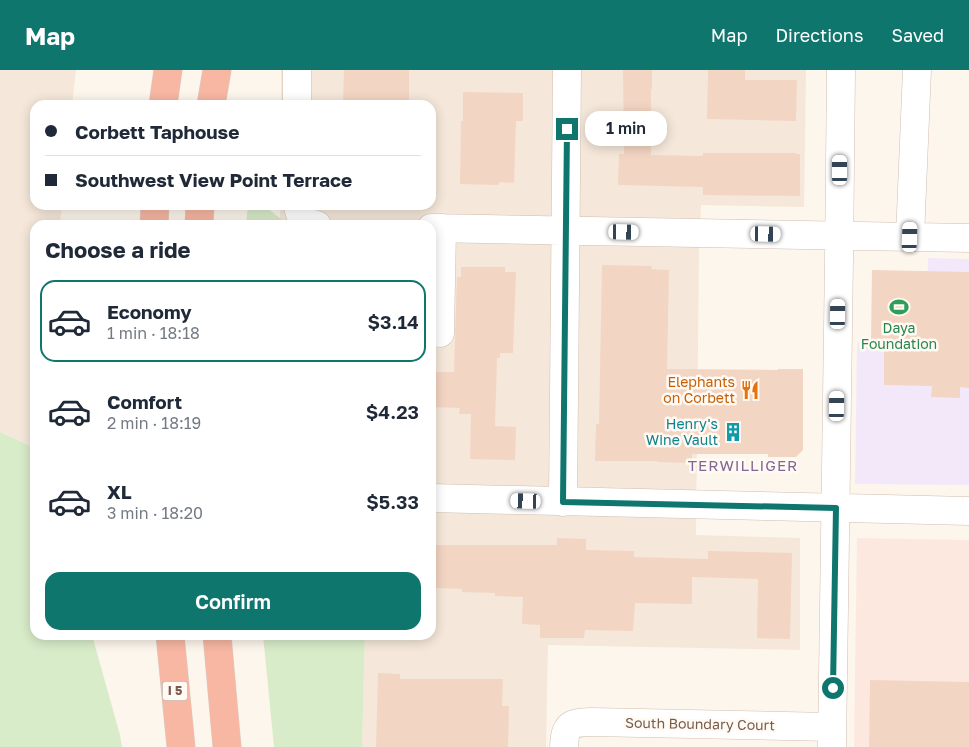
<!DOCTYPE html>
<meta charset="utf-8">
<style>
body{margin:0;font-family:"Golos Text",sans-serif;background:#f2f2f3;color:#1f2937;height:100vh;display:flex;flex-direction:column;font-size:19px;white-space:nowrap}
*{box-sizing:border-box;margin:0}
p{font-size:16px;color:#747a83}
.icon{flex:none;width:28px;height:28px;fill:none;stroke:currentColor;stroke-width:2;stroke-linecap:round;stroke-linejoin:round}
.map{position:relative;flex:1;overflow:hidden}
.sheet{position:absolute;left:30px;top:150px;width:406px;height:420px;display:flex;flex-direction:column;background:#fff;border-radius:15px;box-shadow:0 2px 12px #0003}
.sheet>*{flex:none}
.top-card{position:absolute;left:30px;top:30px;width:406px;height:110px;border-radius:15px;box-shadow:0 2px 12px #0003;display:grid;align-content:center;height:110px;padding:0 15px;background:#fff}
.end{position:absolute;width:22px;height:22px;margin:-11px;border:6px solid #0f766e;background:#fff;box-shadow:0 0 0 2px #fff}
.from{border-radius:50%}
.bubble{position:absolute;height:35px;border-radius:15px;background:#fff;box-shadow:0 2px 12px #0003;font-size:16px;font-weight:600;line-height:35px;text-align:center}
.car{position:absolute;width:15px;height:30px;margin:-15px -8px;border-radius:6px;box-shadow:0 0 4px 1px #0007;background:linear-gradient(#fff 24%,#345 0 40%,#fff 0 76%,#345 0 86%,#fff 0)}
.top-card b{display:flex;align-items:center;gap:18px;height:48px;font-size:19px}
.top-card b+b{border-top:1px solid #e0e1e3}
.top-card i{width:12px;height:12px;background:#1f2937}
ul{padding:0;list-style:none}
li{display:flex;align-items:center;gap:15px;height:82px;margin:0 10px 8px;padding:0 5px;border:2px solid transparent;border-radius:15px}
li div{flex:1}
li b{display:block;font-size:19px}
li em{font-style:normal;font-weight:600}
li.active{border-color:#0f766e}
li>.icon{width:45px;height:45px;stroke-width:1.5}
h2{padding:0 15px;font-size:22px;line-height:60px}
.cta{display:flex;gap:10px;margin-top:auto;padding:10px 15px}
.cta a{flex:1;height:58px;border-radius:15px;background:#0f766e;color:#fff;font-size:20px;font-weight:600;line-height:58px;text-align:center}
header{display:flex;align-items:center;gap:30px;box-sizing:border-box;height:70px;padding:0 25px;background:#0f766e;color:#fff}
header strong{font-size:24px}
nav{display:flex;gap:28px;margin-inline-start:auto;font-size:18px}
.map>svg:first-child{display:block}
.residential{fill:#f5e8da}
.commercial{fill:#fde8e0}
.education{fill:#f3e8fa}
.green{fill:#d8ecc9}
.building{fill:#f3d5c3}
.lines{fill:none;stroke-linecap:round;stroke-linejoin:round}
.minor-casing{stroke:#d1beb0;stroke-width:29}
.highway-casing{stroke:#dad1cd;stroke-width:29}
.minor{stroke:#fff;stroke-width:28}
.highway{stroke:#f7b7a3;stroke-width:28}
.route{stroke:#0f766e;stroke-width:6}
.labels{text-anchor:middle;stroke-width:5;stroke-linejoin:round;paint-order:stroke}
.shield{fill:#fffaf3;stroke:#a28b7f;stroke-width:1}
.shield-label{font-size:12px;font-weight:bold;fill:#7a5c4d}
.leisure-label{font-size:14px;fill:#27864d;stroke:#fffaf3}
.food-label{font-size:14px;fill:#c56008;stroke:#fffaf3;text-anchor:end}
.culture-label{font-size:14px;fill:#0d838f;stroke:#fffaf3;text-anchor:end}
.street-label{font-size:14px;fill:#7a5c4d;stroke:#fffaf3}
.neighbourhood-label{font-size:15px;letter-spacing:1px;fill:#846695;stroke:#fffaf3}
</style>
<header>
<strong>Map</strong>
<nav><a>Map</a><a>Directions</a><a>Saved</a></nav>
</header>
<div class="map">
<svg width="969" height="677" viewBox="0 0 969 677">
<rect width="100%" height="100%" fill="#fdf6ec"/>
<path class="residential" d="M0 0H76L72 35H35V135H62L60 155H35V378L0 362Z
M281 0H806L804 137 701 135 699 182 696 465 800 468V580L548 575 546 677H362L365 565H431V155H280V135H431V35H281Z"/>
<path class="commercial" d="M857 468 969 470V677H854Z"/>
<path class="education" d="M928 188 969 189V415L855 414 857 273 926 274Z"/>
<path class="green" d="M248 135H263L289 155H246Z
M0 362 35 378V565H92L120 665 122 677H0Z
M263 565H365L362 677H274Z"/>
<path class="building" d="M344 0H409V35H343Z
M623 0H652V19H651V85L703 86V83H796V84H800V126L703 125V117L618 115 619 84H624Z
M708 0H745V10H797L796 51 707 49Z
M463 22 523 23V51H516L514 113 499 112V115L460 114 461 51H463Z
M602 195 652 196 651 199 669 200 667 299 778 300V299H803V380L796 387H768V384H692V393L657 392V391H595L596 354H599Z
M461 197H505V202H516L513 283H500V288H497L495 356 516 357 515 390 470 389 471 344H459L460 338 431 337V302H454L457 207H461Z
M872 200 969 202V318L960 317V328L931 327 932 316 884 315V274H871Z
M557 468 586 469V480L634 481V487L708 489V481L792 483 790 569 757 568 758 509 692 507V534L635 533 633 561 585 560 584 568H540V555L522 554 523 527 495 526V523L462 522V519L434 518V475H557Z
M378 603 400 604V609H503L502 636H509L508 677H376Z
M870 610 969 612V677H869Z"/>
<g class="lines">
<g class="minor-casing">
<path id="minor" d="M297 0V35
M298 135C299 147 305 153 317 155
M431 158 969 168
M910 167 917 0
M440 263 442 158
M431 428 969 441
M563 432 567 0
M564 677C565 654 570 653 591 652L832 657
M832 677 839 189 841 0"/>
</g>
<g class="highway-casing">
<path id="highway" d="M163 35 168 0
M211 35 217 0
M154 155 155 135
M199 155 200 135
M170 565 181 677
M217 565 227 677"/>
</g>
<use href="#minor" class="minor"/>
<use href="#highway" class="highway"/>
</g>
<g class="lines">
<path class="route" d="M567 59 563 432 836 438 833 618"/>
</g>
<defs>
<g id="stadium-bare" transform="scale(1.5)"><path d="M0-5a6.5 5 0 1 0 0 10a6.5 5 0 1 0 0-10ZM-3.5-1.8h7v3.6h-7Z" fill="#2e9e5b" stroke="#fffaf3" stroke-width="2.5" paint-order="stroke"/></g>
<g id="restaurant-bare" transform="scale(1.5)"><path d="M-5-6h1v4h1v-4h1v4h1v-4h1v5L-1.5 .5V6h-2V.5L-5-1ZM5-6V6H3V1.5H1.5Q1.5-4 5-6Z" fill="#e8710a" stroke="#fffaf3" stroke-width="2.5" paint-order="stroke"/></g>
<g id="building-bare" transform="scale(1.5)"><path d="M-4-6H4V6H1V3H-1V6H-4ZM-2.5-4.3h1.7v1.8h-1.7ZM.8-4.3h1.7v1.8H.8ZM-2.5-1h1.7V.8h-1.7ZM.8-1h1.7V.8H.8Z" fill="#0f9aa8" stroke="#fffaf3" stroke-width="2.5" paint-order="stroke"/></g>
</defs>
<g fill-rule="evenodd">
<use href="#stadium-bare" x="899" y="237"/>
<use href="#restaurant-bare" x="750" y="320"/>
<use href="#building-bare" x="733" y="362"/>
</g>
<g class="labels">
<rect class="shield" x="162.5" y="611.5" width="25" height="19" rx="4"/>
<g class="shield-label">
<text x="175" y="625">I 5</text>
</g>
<g class="leisure-label">
<text x="899" y="263">Daya<tspan x="899" dy="16">Foundation</tspan></text>
</g>
<g class="food-label">
<text x="735" y="317">Elephants<tspan x="735" dy="16">on Corbett</tspan></text>
</g>
<g class="culture-label">
<text x="718" y="359">Henry's<tspan x="718" dy="16">Wine Vault</tspan></text>
</g>
<g class="street-label">
<text transform="translate(700 654) rotate(1)" y="5">South Boundary Court</text>
</g>
<g class="neighbourhood-label">
<text x="743" y="401">TERWILLIGER</text>
</g>
</g>
</svg>
<i class="end from" style="left:833px;top:618px"></i>
<i class="end" style="left:567px;top:59px"></i>
<div class="bubble" style="left:585px;top:41px;width:82px">1 min</div>
<i class="car" style="left:840px;top:100px;rotate:0deg"></i>
<i class="car" style="left:624px;top:162px;rotate:91deg"></i>
<i class="car" style="left:766px;top:164px;rotate:91deg"></i>
<i class="car" style="left:910px;top:167px;rotate:2deg"></i>
<i class="car" style="left:838px;top:244px;rotate:1deg"></i>
<i class="car" style="left:837px;top:336px;rotate:1deg"></i>
<i class="car" style="left:526px;top:431px;rotate:272deg"></i>
<div class="top-card">
<b><i class="from"></i>Corbett Taphouse</b>
<b><i></i>Southwest View Point Terrace</b>
</div>
<section class="sheet">
<h2>Choose a ride</h2>
<ul>
<li class="active"><svg class="icon" aria-label="car" viewBox="0 0 24 24"><path d="M5 17H2v-5l4-1 3-4h7l3 4 3 1v5h-3M9 17h6M6 11h13"/><circle cx="7" cy="17" r="2"/><circle cx="17" cy="17" r="2"/></svg><div><b>Economy</b><p>1 min · 18:18</p></div><em>$3.14</em></li>
<li><svg class="icon" aria-label="car" viewBox="0 0 24 24"><path d="M5 17H2v-5l4-1 3-4h7l3 4 3 1v5h-3M9 17h6M6 11h13"/><circle cx="7" cy="17" r="2"/><circle cx="17" cy="17" r="2"/></svg><div><b>Comfort</b><p>2 min · 18:19</p></div><em>$4.23</em></li>
<li><svg class="icon" aria-label="car" viewBox="0 0 24 24"><path d="M5 17H2v-5l4-1 3-4h7l3 4 3 1v5h-3M9 17h6M6 11h13"/><circle cx="7" cy="17" r="2"/><circle cx="17" cy="17" r="2"/></svg><div><b>XL</b><p>3 min · 18:20</p></div><em>$5.33</em></li>
</ul>
<div class="cta"><a>Confirm</a></div>
</section>
</div>
